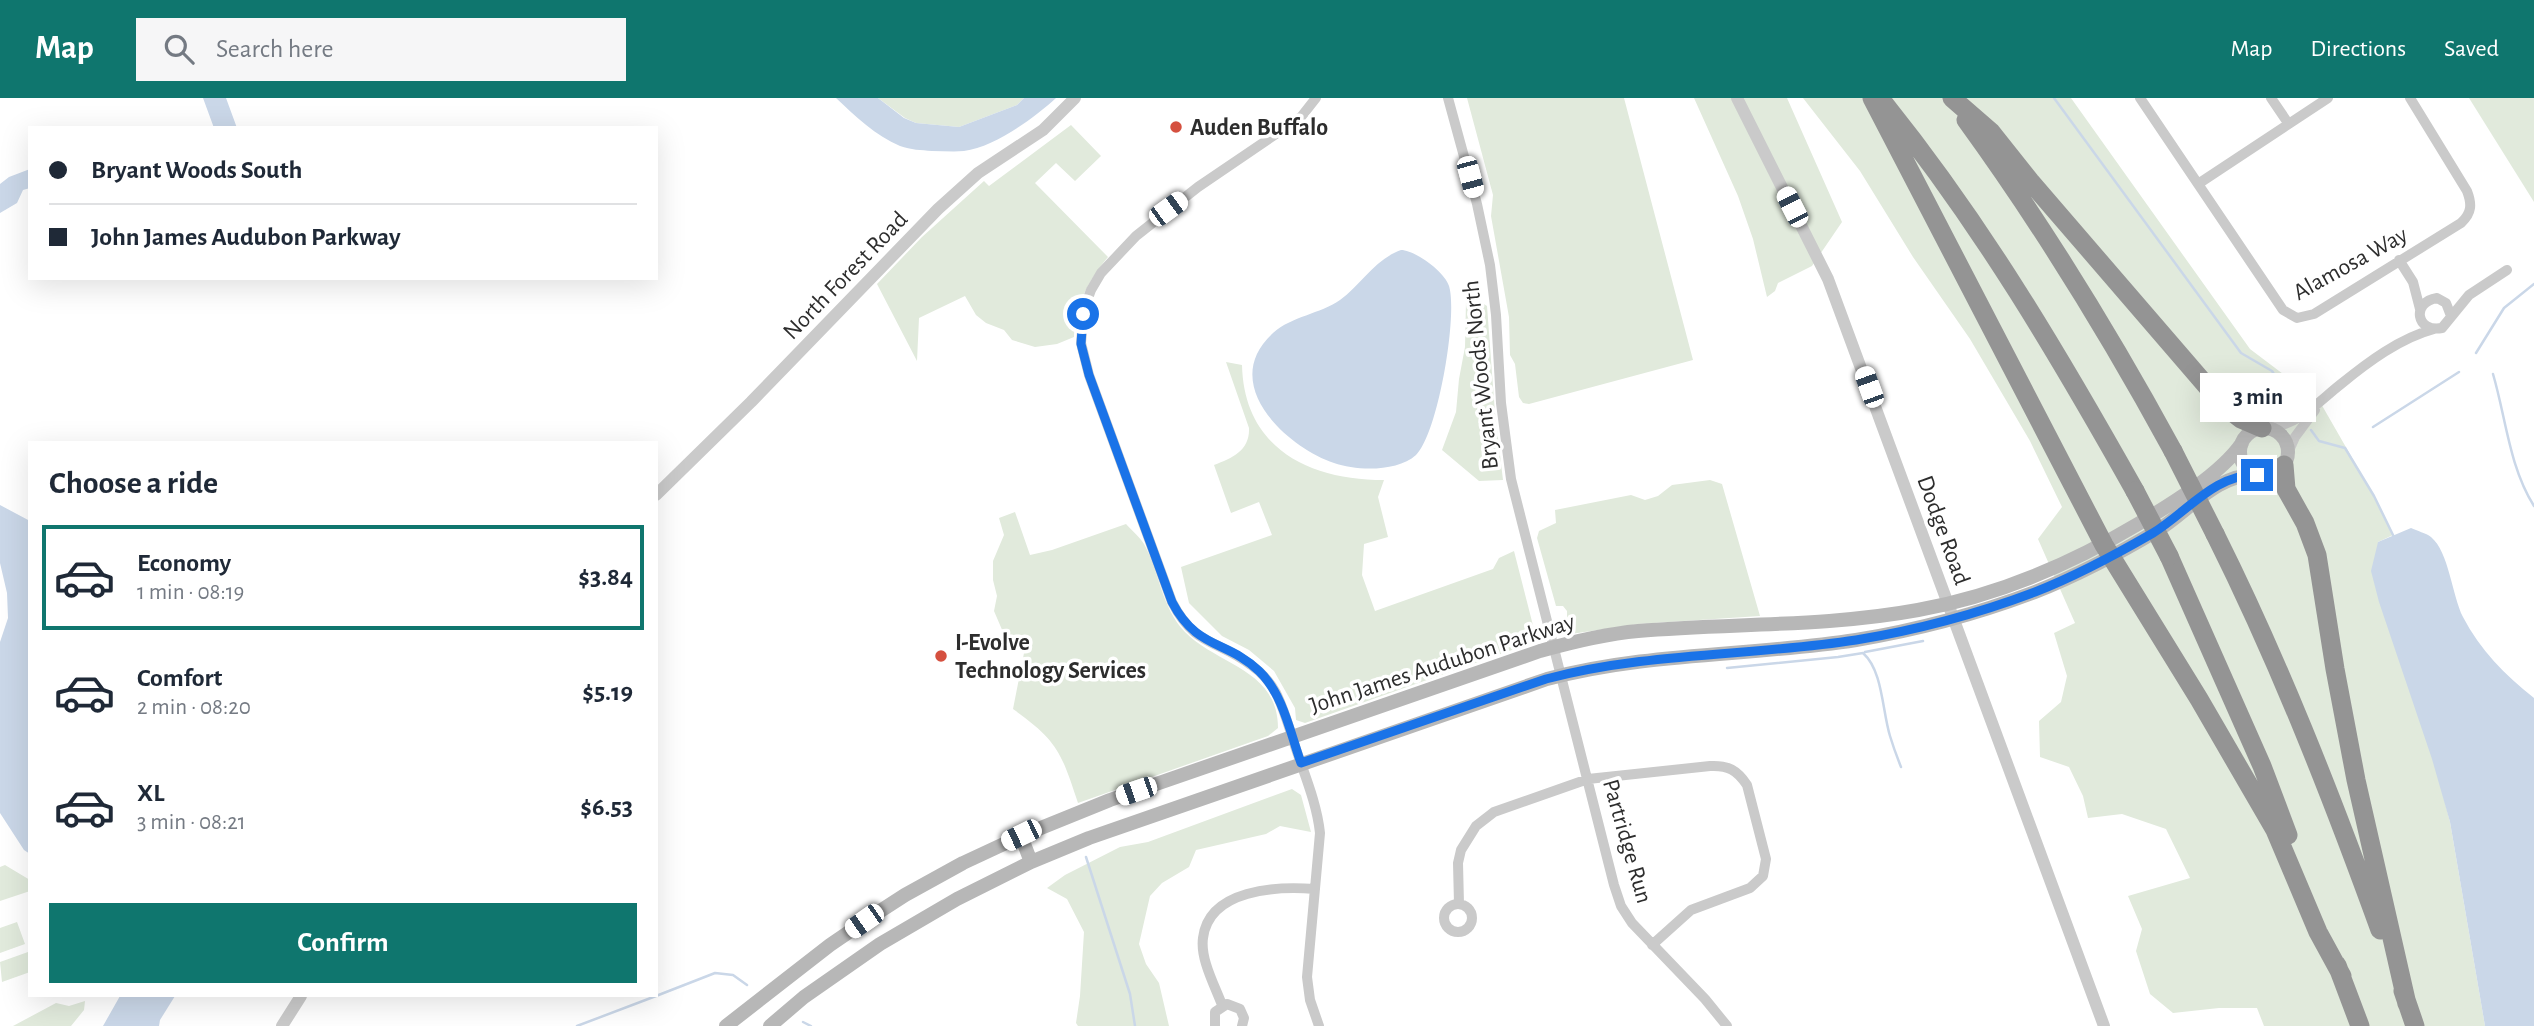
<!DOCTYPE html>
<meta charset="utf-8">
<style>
body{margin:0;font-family:"Alegreya Sans",sans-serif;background:#f6f6f7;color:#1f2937;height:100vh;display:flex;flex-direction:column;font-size:26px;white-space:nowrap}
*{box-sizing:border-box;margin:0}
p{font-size:23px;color:#747a83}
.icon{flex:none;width:38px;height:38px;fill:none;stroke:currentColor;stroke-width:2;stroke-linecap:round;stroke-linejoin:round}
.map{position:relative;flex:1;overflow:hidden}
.side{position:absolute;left:28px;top:343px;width:630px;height:556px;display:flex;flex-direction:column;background:#fff;border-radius:0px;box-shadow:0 7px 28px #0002}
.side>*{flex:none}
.top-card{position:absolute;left:28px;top:28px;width:630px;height:154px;border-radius:0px;box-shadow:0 7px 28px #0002;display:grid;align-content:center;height:154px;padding:0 21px;background:#fff}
.end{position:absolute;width:32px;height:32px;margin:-16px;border:9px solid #1a73e8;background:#fff;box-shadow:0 0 0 4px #fff}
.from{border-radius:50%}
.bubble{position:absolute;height:49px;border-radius:0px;background:#fff;box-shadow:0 7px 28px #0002;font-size:23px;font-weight:700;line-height:49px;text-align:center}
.car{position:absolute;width:21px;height:42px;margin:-21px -10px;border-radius:9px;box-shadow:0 0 5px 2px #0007;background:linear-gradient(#fff 24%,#345 0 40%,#fff 0 76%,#345 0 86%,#fff 0)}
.top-card b{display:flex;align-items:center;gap:24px;height:66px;font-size:26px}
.top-card b+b{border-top:2px solid #e0e1e3}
.top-card i{width:18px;height:18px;background:#1f2937}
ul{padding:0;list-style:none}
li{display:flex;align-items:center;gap:21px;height:105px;margin:0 14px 10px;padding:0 7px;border:4px solid transparent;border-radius:0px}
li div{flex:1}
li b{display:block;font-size:26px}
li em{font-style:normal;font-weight:700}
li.on{border-color:#0f766e}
li>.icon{width:63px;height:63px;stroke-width:1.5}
h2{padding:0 21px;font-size:32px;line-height:84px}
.button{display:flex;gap:14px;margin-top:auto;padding:14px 21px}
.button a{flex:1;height:80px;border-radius:0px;background:#0f766e;color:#fff;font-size:28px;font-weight:700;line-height:80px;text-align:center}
header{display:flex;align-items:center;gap:42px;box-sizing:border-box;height:98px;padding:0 35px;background:#0f766e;color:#fff}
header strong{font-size:33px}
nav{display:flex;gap:38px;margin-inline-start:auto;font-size:24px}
.search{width:490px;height:63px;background:#f6f6f7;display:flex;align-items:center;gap:18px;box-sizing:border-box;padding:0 24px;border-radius:0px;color:#747a83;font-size:26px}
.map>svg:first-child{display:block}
.green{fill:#e1eadc}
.water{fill:#cad7e8}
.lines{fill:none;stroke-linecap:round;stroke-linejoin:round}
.stream{stroke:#cad7e8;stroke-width:2.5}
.minor{stroke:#cacaca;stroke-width:10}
.tertiary{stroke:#cacaca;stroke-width:12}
.secondary{stroke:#b7b7b7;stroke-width:14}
.motorway{stroke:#949494;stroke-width:19}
.motorway-bridge{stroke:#949494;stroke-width:19}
.route{stroke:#1a73e8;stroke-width:9}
.poi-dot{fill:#d5503f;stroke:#fff;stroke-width:2.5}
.labels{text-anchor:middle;stroke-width:7;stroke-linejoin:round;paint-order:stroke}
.poi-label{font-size:24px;font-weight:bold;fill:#2d2d2d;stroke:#fff;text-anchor:start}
.street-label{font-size:24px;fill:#2d2d2d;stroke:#fff}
</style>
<header>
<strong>Map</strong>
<div class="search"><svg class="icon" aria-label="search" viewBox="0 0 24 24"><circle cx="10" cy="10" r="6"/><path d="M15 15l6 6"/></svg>Search here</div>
<nav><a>Map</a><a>Directions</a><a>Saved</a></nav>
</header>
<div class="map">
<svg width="2534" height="928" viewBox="0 0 2534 928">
<rect width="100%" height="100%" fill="#fff"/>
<path class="green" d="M878 0H1024L1017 7 959 29 916 25 905 20Z
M1467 0H1624L1693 262 1529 306 1523 305 1519 299 1515 266 1510 257 1509 219 1491 118 1493 97Z
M1694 0H1787L1842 124 1812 168 1778 185 1775 193 1767 199 1753 141 1738 98Z
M1803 0H2071L2250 251 2320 304 2374 398 2393 437 2378 444 2450 724 2485 928H2264L2257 910H2219L2173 915 2150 896 2136 853 2142 831 2128 798 2190 780 2166 731 2122 716 2088 720 2083 698 2069 669 2040 659 2039 623 2061 604 2067 578 2054 535 2075 525 2038 441 2062 409 2030 343 1970 241 1913 159 1860 73Z
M2469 0H2534V104Z
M1071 27 1101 58 1075 83 1056 65 1035 85 1108 159C1088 183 1075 207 1074 239L1057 246 1035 249 1012 242 1004 232 986 225 976 217 965 198 919 220 917 263 877 186 922 139 984 83 989 88Z
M1471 198 1487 208 1495 315 1503 382 1479 383 1442 352 1456 314 1459 281 1465 249 1466 203Z
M1226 264 1242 267C1244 351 1310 382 1384 382L1378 399 1388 439 1364 446 1362 477 1375 513 1493 471 1499 460 1514 453 1537 543 1305 625 1296 622 1295 610 1274 573 1249 552 1222 538 1189 505 1181 469 1272 437 1259 404 1231 415 1214 367C1233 360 1250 352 1249 330Z
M1710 382 1722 386 1760 518 1638 526 1571 536 1559 532 1567 525V513L1563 508H1556L1537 440 1539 433 1556 425 1555 412 1631 397 1645 402 1658 398 1672 387Z
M1015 414 1030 457 1052 452 1126 426C1132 433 1140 439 1144 446 1160 475 1161 509 1185 534 1217 567 1278 571 1278 630L1268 638 1078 705C1061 654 1058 643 1013 611L1024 555 1021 550 1006 541 994 513 997 498 993 482V463L1004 437 999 420Z
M1292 691 1301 697 1311 734 1280 728 1266 736 1196 752 1189 769 1162 785 1150 798 1139 846 1146 866 1159 885 1169 928H1078L1076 925 1080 898 1084 834 1067 801 1047 790 1065 777 1120 749 1148 744Z
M5 767 30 782V793L0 803V769Z
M17 824 25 846 0 855V830Z
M28 854 30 874 2 884 0 864Z
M85 903 84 912 71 928H13L56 905 69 908Z"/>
<path class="water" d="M203 0H226L237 30H214Z
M836 0H878L904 20 916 25 959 29 1017 7 1024 0H1056C1034 20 995 49 964 53 954 54 943 53 932 53 921 52 911 52 900 48 876 38 855 18 836 0Z
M30 71V90L23 92 17 105 0 115V86L9 79Z
M1401 152C1415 152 1445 174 1449 188 1458 217 1438 336 1416 357 1397 374 1357 373 1334 365 1285 348 1218 285 1273 235 1292 218 1320 216 1340 202 1361 187 1375 161 1401 152Z
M0 407 30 423V593L28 607 30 613V756L24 752 0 715V544L8 520 7 495 0 465Z
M2411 430C2417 433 2426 435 2431 439 2449 454 2452 497 2463 519 2480 552 2505 577 2534 600V928H2485L2450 724 2432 661 2379 504 2371 473 2378 444Z
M120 898H175L160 922 159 928H103Z"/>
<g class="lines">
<path class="stream" d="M2054 0 2241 255 2272 273 2296 310
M2476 255 2504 210 2534 186
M2493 276C2506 320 2509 368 2534 408
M2373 329 2459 274
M2311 332 2319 343 2345 350 2374 398 2393 437
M1865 554 1923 543
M1727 570 1838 559 1863 555C1883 573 1882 612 1890 638 1893 648 1897 659 1901 669
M1086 759 1130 896 1135 928
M656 898 715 875 733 877 747 887
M803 924 811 928
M577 928 656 898"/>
<path class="minor" d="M1316 0 1301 19 1198 89 1136 138 1101 175 1091 192 1084 211 1081 245 1089 277 1172 504C1195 549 1217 541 1251 567 1261 574 1270 584 1276 595 1285 613 1290 633 1296 651 1305 678 1317 706 1320 735L1307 879 1310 902 1319 928
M1448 0 1477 106 1490 167 1496 217 1501 305 1511 381 1614 787 1621 808 1632 825 1705 901 1727 928
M2140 0 2283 212 2297 220 2314 216 2461 125C2472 115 2472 106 2467 93L2410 0
M2271 0 2288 25
M2198 86 2328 0
M2399 162 2413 184 2420 211
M2451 218 2446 205 2437 200C2411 204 2416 235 2442 230L2469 197 2507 172
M2268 330C2299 327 2318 304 2341 286 2368 264 2400 240 2434 231
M2288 355 2295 339 2315 312
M1444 820a14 14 0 1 1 28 0a14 14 0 1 1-28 0Z
M1459 806 1458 765 1461 752 1476 728 1494 714 1588 681 1710 668C1728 667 1737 672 1747 687L1766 761 1763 778 1750 790 1691 812 1652 847
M1222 907C1215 888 1200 861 1203 840 1209 791 1277 788 1315 791
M1215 928V914L1227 906 1240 911 1244 920 1242 928"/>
<path class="tertiary" d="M1737 0 1828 181 2104 928
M656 397 751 304 938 111 978 75 1043 32 1075 0
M282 928 301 898"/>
<path class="secondary" d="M2240 354a24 24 0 1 1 48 0a24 24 0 1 1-48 0Z
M1021 738 1031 764
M726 928 830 847 871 819 905 797 963 765 1021 738 1110 702 1540 553C1572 544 1605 536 1638 533 1731 525 1826 529 1918 512 1996 498 2071 466 2138 426 2170 407 2221 376 2242 345
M770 928 804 899 880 846 957 801 1031 764 1089 740 1547 581C1648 554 1753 558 1856 542 1917 532 1977 516 2035 494 2078 477 2118 456 2158 432 2189 413 2217 375 2257 377"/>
<path class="motorway" d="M1872 0 2104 447 2199 601 2275 732 2318 834 2342 878
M1952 0 1991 34 2030 83 2223 307 2241 321 2262 330
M1883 4C1982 127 2058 256 2135 393
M1966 22C2043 128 2111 239 2173 353
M2284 367 2286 391 2305 425 2317 457 2335 571 2356 682 2407 906
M2215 436C2279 564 2331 697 2380 832
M2169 458 2262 668 2288 737
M2337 867 2360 928
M2403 893 2415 928"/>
<path class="motorway-bridge" d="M2173 353 2215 436
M2135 393 2169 458"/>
</g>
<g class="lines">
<path class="route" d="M1083 216 1081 246 1089 277 1172 504C1197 552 1227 542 1259 573 1283 596 1290 634 1301 665L1546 581C1648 554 1753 558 1856 542 1917 532 1977 516 2035 494 2076 478 2115 457 2153 435 2186 415 2216 375 2257 377"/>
</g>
<g class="poi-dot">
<circle cx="1176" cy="29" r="7"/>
<circle cx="941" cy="558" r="7"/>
</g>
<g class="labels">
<g class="poi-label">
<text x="1190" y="37">Auden Buffalo</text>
<text x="955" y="552">I-Evolve<tspan x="955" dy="28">Technology Services</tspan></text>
</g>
<g class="street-label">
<text transform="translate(2350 165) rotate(-29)" y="8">Alamosa Way</text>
<text transform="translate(845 177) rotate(-46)" y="8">North Forest Road</text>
<text transform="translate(1480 277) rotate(-96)" y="8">Bryant Woods North</text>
<text transform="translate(1944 432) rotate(70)" y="8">Dodge Road</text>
<text transform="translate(1442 565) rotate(-18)" y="8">John James Audubon Parkway</text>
<text transform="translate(1628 743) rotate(74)" y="8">Partridge Run</text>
</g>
</g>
</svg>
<i class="end from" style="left:1083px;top:216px"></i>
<i class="end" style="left:2257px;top:377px"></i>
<div class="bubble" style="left:2200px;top:275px;width:116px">3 min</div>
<i class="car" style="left:1470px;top:79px;rotate:165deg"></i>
<i class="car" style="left:1792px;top:109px;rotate:333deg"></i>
<i class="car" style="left:1168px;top:111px;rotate:54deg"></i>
<i class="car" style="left:1869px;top:289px;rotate:340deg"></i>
<i class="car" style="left:1136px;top:693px;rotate:251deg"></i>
<i class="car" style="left:1021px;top:737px;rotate:244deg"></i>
<i class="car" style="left:864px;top:823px;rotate:235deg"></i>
<div class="top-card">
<b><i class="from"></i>Bryant Woods South</b>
<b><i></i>John James Audubon Parkway</b>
</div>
<section class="side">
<h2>Choose a ride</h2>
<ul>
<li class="on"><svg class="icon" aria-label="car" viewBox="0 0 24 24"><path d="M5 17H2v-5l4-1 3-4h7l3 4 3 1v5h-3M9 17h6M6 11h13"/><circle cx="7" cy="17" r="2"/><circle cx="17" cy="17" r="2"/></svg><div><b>Economy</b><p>1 min · 08:19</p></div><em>$3.84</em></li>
<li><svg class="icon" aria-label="car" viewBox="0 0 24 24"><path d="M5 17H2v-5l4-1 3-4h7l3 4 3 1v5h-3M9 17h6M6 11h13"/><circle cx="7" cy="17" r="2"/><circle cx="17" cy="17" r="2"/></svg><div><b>Comfort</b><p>2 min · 08:20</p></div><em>$5.19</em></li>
<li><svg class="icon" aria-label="car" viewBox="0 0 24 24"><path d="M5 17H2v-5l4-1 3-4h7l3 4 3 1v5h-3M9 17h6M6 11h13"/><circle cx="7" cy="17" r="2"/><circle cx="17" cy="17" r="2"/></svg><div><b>XL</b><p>3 min · 08:21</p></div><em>$6.53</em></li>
</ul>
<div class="button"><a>Confirm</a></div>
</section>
</div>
